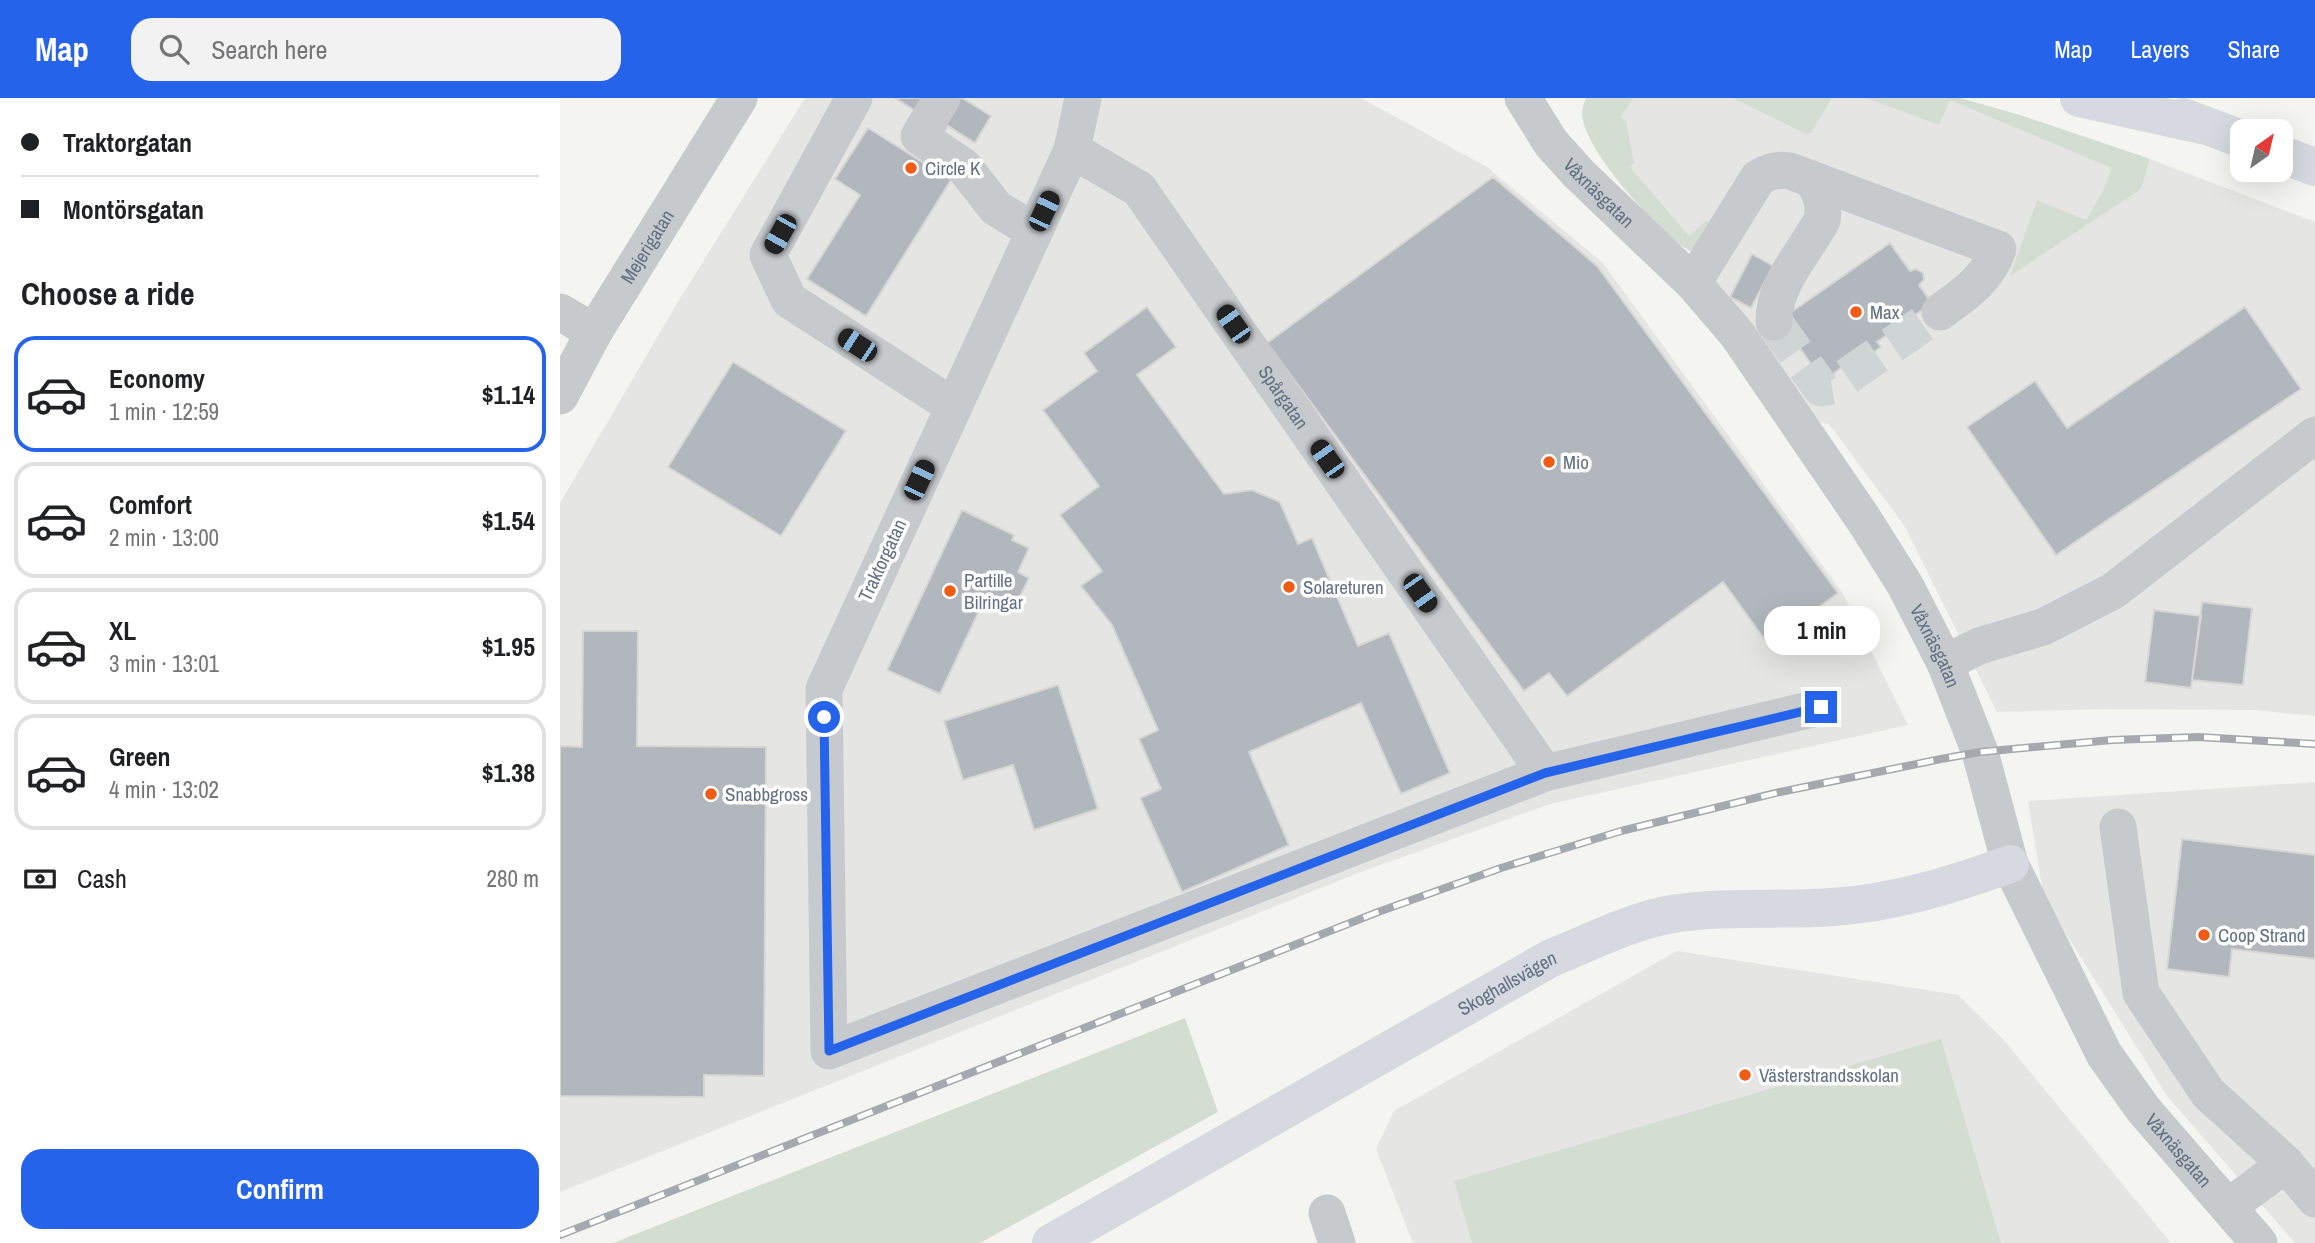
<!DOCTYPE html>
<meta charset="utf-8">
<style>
body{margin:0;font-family:"Archivo Narrow",sans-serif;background:#f2f2f2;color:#202124;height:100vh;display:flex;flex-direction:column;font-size:26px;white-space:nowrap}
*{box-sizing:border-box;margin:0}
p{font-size:23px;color:#757577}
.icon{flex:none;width:38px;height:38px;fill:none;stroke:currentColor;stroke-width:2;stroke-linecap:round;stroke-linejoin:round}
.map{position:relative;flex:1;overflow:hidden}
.drawer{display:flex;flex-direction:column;background:#fff;width:560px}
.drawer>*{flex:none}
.guide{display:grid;align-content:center;height:154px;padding:0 21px;background:#fff}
.needle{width:46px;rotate:34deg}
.fabs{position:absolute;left:1670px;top:21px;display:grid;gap:14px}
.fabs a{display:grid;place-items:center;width:63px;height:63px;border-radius:14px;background:#fff;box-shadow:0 7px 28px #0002;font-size:35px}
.end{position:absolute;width:32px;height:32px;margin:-16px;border:9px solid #2563eb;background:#fff;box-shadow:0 0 0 4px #fff}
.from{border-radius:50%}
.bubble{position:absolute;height:49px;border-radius:21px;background:#fff;box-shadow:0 7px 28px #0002;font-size:23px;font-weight:800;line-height:49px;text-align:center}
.car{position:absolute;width:21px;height:42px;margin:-21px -10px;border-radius:9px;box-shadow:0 0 5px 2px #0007;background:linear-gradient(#222 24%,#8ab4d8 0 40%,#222 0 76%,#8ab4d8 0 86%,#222 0)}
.guide b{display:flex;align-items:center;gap:24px;height:66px;font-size:26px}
.guide b+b{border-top:2px solid #e0e0e0}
.guide i{width:18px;height:18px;background:#202124}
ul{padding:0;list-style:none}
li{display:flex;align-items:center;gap:21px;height:116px;margin:0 14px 10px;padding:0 7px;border:4px solid #e0e0e0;border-radius:21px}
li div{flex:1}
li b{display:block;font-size:26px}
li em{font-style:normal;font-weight:800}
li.current{border-color:#2563eb}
li>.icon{width:63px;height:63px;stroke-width:1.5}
h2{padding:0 21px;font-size:32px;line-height:84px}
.pay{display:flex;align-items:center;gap:18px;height:77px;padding:0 21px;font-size:26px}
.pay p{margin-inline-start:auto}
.button{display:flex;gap:14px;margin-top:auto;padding:14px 21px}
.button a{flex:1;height:80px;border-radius:21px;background:#2563eb;color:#fff;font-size:28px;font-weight:800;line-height:80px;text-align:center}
header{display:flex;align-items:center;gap:42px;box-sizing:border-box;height:98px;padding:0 35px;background:#2563eb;color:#fff}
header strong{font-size:33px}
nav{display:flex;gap:38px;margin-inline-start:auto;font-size:24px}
.search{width:490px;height:63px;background:#f2f2f2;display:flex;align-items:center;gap:18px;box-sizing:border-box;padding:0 24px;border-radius:21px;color:#757577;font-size:26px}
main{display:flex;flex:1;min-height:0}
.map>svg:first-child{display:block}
.built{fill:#e5e6e4}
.green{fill:#d4ddd1}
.building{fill:#b1b7bd;stroke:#d6d6d3;stroke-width:2}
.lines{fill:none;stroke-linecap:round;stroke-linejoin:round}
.minor-tunnel{stroke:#cfd4d5;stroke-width:37;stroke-dasharray:37 18;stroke-linecap:butt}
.minor{stroke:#c7cacd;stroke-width:37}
.major{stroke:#d6d9df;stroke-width:38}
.highway{stroke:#d6d9df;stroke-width:38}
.rail-casing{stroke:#a4a9b0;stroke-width:8}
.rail{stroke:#fff;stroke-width:5;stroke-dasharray:16;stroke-linecap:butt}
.route{stroke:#2563eb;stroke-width:9}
.poi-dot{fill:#f15b14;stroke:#fff;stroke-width:2.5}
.labels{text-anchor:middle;stroke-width:7;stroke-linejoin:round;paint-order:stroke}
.poi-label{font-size:19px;fill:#617184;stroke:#fff;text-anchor:start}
.street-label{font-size:19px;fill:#617184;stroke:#fff}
</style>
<header>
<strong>Map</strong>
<div class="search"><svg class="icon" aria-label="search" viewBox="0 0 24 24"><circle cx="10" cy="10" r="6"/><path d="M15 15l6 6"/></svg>Search here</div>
<nav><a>Map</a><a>Layers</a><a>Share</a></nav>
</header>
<main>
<section class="drawer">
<div class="guide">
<b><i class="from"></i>Traktorgatan</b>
<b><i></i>Montörsgatan</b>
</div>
<h2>Choose a ride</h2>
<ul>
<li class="current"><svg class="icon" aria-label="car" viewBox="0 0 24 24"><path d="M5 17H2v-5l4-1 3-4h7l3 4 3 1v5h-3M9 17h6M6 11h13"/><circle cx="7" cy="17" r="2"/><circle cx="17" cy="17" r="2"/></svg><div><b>Economy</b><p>1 min · 12:59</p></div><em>$1.14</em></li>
<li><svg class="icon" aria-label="car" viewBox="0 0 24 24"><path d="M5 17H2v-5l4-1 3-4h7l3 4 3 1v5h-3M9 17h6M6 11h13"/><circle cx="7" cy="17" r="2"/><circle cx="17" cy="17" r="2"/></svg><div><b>Comfort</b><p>2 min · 13:00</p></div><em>$1.54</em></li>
<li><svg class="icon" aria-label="car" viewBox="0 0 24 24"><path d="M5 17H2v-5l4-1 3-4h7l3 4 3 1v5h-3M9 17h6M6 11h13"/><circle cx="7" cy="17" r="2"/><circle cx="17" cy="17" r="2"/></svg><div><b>XL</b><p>3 min · 13:01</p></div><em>$1.95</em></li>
<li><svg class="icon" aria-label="car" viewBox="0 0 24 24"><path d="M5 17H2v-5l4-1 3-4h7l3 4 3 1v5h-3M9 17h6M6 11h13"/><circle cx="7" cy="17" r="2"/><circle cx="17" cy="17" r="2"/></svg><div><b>Green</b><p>4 min · 13:02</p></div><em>$1.38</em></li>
</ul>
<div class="pay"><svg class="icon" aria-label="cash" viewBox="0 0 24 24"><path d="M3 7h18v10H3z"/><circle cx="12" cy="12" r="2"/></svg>Cash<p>280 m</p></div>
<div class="button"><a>Confirm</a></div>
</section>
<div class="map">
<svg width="1755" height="1145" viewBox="0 0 1755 1145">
<rect width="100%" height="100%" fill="#f4f5f0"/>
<path class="built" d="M245 0H801L927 69 1043 165 1282 494 1348 627 990 706 798 775 0 1094V405L119 202Z
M1026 0H1400L1463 18 1590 61 1755 124V618L1694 612 1548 611 1437 614 1344 427 1269 326 1257 324 1132 154 1118 146 1099 128 1041 60 1029 38 1022 15Z
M1755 684V1145H1735L1607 998 1484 800 1468 703Z
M1117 853 1398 897 1443 941 1611 1145H853L816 1051 834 1013Z"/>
<path class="green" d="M1026 0H1073L1061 19 1066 23 1074 65 1070 69 1129 138 1146 123 1152 125 1132 154C1100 136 1024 53 1022 16 1022 11 1024 5 1026 0Z
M1173 0H1272L1251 35 1246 36Z
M1306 0H1400L1463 18 1590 61 1581 91 1450 178 1477 102 1526 122 1542 95 1552 70 1390 2 1379 27Z
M625 920 658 1014 420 1145H53Z
M1381 941 1441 1145H912L894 1083Z"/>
<path class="building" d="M335 0H402L431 18 415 45 388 28 369 58 365 19Z
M308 30 391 82 306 218 247 181 300 97 275 81Z
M933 79 1037 168 1278 495 1208 546 1163 484 1007 598 989 575 964 593 707 245Z
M1330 145 1350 173 1356 171 1363 175 1364 182 1359 187 1372 205 1317 244 1321 249 1307 259 1303 254 1263 283 1220 222Z
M1192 156 1213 168 1191 210 1170 199Z
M587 209 616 249 577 277 664 396 692 392 720 404 738 446 752 440 798 548 829 535 890 675 841 696 801 605 689 654 729 747 622 794 580 700 601 691 579 641 598 632 552 527 521 488 542 473 500 417 539 388 483 312 537 273 524 255Z
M1685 209 1741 291 1496 457 1407 329 1475 283 1507 330Z
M173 264 286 333 221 438 108 369Z
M402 412 454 437 452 442 469 450 458 474 469 480 454 511 426 498 380 596 327 572Z
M1642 504 1692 510 1683 587 1632 582Z
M1594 512 1641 518 1631 590 1585 584Z
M23 533H78L77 648 206 649 204 978 144 977V999L0 998V648L22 649Z
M498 587 538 711 474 732 453 667 403 682 384 623Z
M1622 741 1755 757V861L1672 851 1669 879 1607 871Z"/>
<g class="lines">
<path class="minor-tunnel" d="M1214 224 1261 290 1273 288 1380 214"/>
<g class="minor">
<path d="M294 0 208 157 229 202 393 308"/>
<path d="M382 0 359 38 404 69 436 110 474 133"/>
<path d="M523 0 512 52 264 591 269 953 985 675 1261 609"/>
<path id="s1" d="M963 0 991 45 1019 76 1133 185 1177 236 1304 422 1345 487 1385 565 1420 654 1450 766 1544 956 1583 1011 1699 1145"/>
<path id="s2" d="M512 52 579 91 985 675"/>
<path d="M1133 185 1198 80C1210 73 1217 71 1230 73L1438 151C1427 182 1405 196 1380 214"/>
<path d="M0 214 34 234"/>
<path d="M1214 224C1213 187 1245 154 1262 122 1265 106 1261 94 1251 81"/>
<path id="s3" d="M0 298 34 234 179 0"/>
<path d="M1385 565 1419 548 1483 529 1553 493 1755 337"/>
<path d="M1558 729 1581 895 1648 995 1726 1066"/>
<path d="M1668 1109 1726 1066 1755 1101"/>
<path d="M767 1115 777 1145"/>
</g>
<path class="major" id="s4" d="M491 1145 991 860C1029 845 1067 825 1107 817 1161 807 1218 813 1273 809 1334 805 1392 787 1450 766"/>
<path class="highway" d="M1519 0 1646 28
M1623 19 1682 41
M1720 56 1755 69"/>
<g class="rail-casing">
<path id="rail" d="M0 1137 818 814 941 770 1061 733 1220 694 1381 661 1420 654 1552 642 1639 639 1755 646"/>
</g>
<use href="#rail" class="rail"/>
</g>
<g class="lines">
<path class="route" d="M264 619 269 953 985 675 1261 609"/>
</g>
<g class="poi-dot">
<circle cx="351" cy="70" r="7"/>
<circle cx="1296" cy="214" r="7"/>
<circle cx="989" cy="364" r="7"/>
<circle cx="729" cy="489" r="7"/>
<circle cx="390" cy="493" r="7"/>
<circle cx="151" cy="696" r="7"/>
<circle cx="1644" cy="837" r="7"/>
<circle cx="1185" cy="977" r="7"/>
</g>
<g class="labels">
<g class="poi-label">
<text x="365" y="77">Circle K</text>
<text x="1310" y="221">Max</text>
<text x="1003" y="371">Mio</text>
<text x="404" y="489">Partille<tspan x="404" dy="22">Bilringar</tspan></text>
<text x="743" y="496">Solareturen</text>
<text x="165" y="703">Snabbgross</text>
<text x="1658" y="844">Coop Strand</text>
<text x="1199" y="984">Västerstrandsskolan</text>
</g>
<g class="street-label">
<text dy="7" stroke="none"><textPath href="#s1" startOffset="122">Våxnäsgatan</textPath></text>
<text dy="7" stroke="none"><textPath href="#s3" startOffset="173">Mejerigatan</textPath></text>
<text dy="7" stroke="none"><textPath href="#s2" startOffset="331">Spårgatan</textPath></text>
<text transform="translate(322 462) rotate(-65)" y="7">Traktorgatan</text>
<text dy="7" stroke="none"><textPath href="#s1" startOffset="690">Våxnäsgatan</textPath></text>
<text dy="7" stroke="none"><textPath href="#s4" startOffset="525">Skoghallsvägen</textPath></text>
<text dy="7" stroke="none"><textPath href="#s1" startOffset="1255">Våxnäsgatan</textPath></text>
</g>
</g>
</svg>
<div class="fabs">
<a><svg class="needle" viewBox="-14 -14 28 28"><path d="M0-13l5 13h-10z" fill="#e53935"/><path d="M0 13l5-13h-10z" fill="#757577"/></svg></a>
</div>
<i class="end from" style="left:264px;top:619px"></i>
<i class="end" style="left:1261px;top:609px"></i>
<div class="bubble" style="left:1204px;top:508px;width:116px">1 min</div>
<i class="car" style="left:484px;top:113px;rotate:25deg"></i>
<i class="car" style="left:220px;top:136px;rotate:209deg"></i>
<i class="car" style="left:673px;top:226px;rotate:325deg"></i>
<i class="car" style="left:297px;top:247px;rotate:303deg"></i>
<i class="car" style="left:767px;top:361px;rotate:325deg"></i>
<i class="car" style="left:359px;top:382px;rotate:25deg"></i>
<i class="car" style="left:860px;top:495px;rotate:145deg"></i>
</div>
</main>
